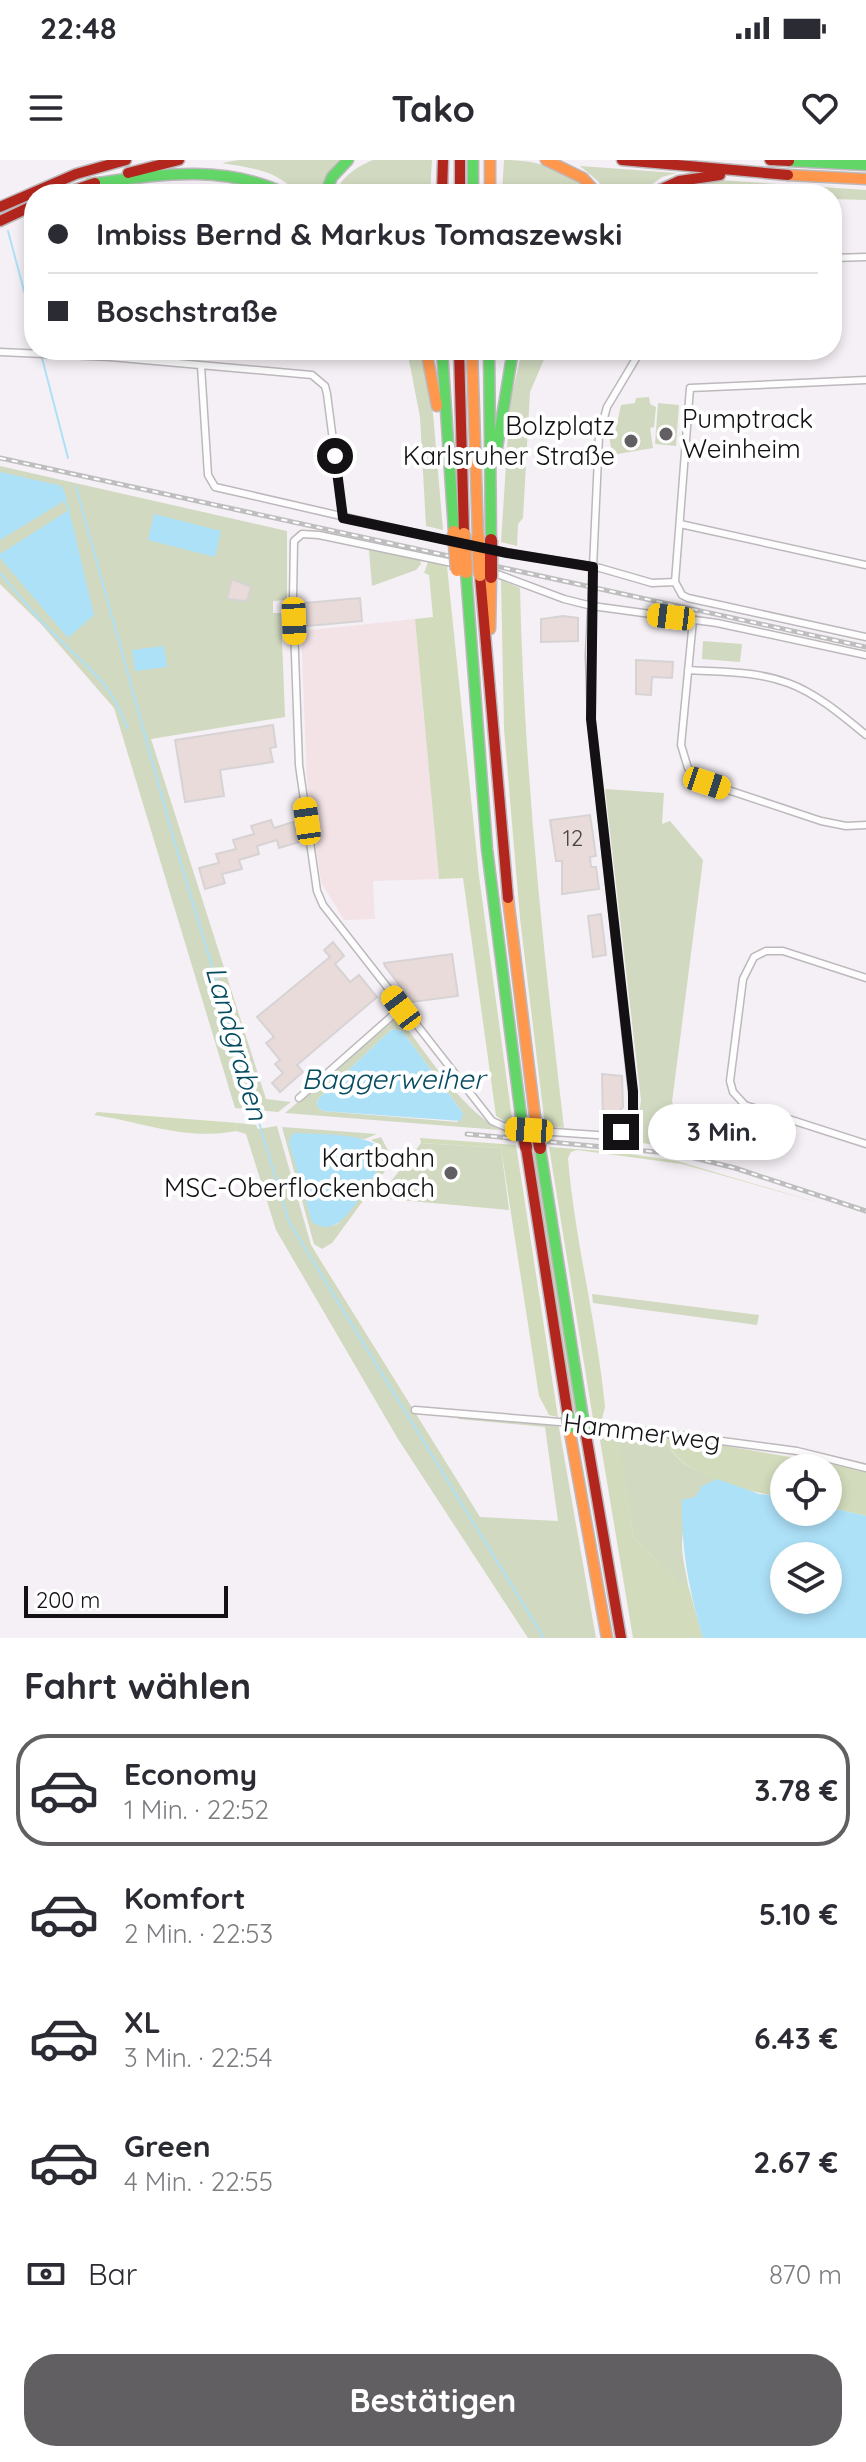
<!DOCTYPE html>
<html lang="de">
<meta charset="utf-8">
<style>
body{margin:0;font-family:Quicksand,sans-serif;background:#f2f2f3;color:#2b2b33;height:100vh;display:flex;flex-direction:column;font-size:30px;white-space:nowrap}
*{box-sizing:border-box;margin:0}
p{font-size:26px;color:#7c7c81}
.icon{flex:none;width:44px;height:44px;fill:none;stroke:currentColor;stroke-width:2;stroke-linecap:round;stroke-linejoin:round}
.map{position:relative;height:1478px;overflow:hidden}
.sheet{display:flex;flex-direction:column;background:#fff;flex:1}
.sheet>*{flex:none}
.guide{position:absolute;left:24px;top:24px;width:818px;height:176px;border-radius:32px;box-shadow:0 4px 12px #0003;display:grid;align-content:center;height:176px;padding:0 24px;background:#fff}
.buttons{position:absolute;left:770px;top:1294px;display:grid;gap:16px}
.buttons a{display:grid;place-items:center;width:72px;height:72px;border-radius:50%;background:#fff;box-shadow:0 4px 12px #0003;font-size:40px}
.scale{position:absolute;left:24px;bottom:20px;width:204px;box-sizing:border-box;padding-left:8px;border:4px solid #131114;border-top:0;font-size:22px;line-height:28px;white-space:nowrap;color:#131114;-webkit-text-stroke:6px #fff;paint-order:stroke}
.end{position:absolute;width:36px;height:36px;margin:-18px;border:10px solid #131114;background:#fff;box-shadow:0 0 0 4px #fff}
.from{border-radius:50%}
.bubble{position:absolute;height:56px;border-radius:28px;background:#fff;box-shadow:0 4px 12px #0003;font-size:26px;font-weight:700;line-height:56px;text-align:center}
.car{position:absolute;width:24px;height:48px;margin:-24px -12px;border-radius:10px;box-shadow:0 0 6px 2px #0007;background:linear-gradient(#f5c518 24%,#345 0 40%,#f5c518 0 76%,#345 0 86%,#f5c518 0)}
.guide b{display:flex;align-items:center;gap:28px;height:76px;font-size:30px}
.guide b+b{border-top:2px solid #e1e1e2}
.guide i{width:20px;height:20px;background:#2b2b33}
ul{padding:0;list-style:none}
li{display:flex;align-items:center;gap:24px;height:112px;margin:0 16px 12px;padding:0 8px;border:4px solid transparent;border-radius:32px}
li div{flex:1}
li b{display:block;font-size:30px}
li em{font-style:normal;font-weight:700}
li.active{border-color:#625f63}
li>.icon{width:72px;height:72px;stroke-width:1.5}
h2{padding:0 24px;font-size:36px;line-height:96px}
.pay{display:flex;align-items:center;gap:20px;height:88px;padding:0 24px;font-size:30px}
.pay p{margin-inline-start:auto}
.button{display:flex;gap:16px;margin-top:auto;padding:16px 24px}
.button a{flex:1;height:92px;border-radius:32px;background:#625f63;color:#fff;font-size:32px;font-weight:700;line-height:92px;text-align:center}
.status{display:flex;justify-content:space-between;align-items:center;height:56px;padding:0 40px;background:#fff;direction:ltr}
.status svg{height:22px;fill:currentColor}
header{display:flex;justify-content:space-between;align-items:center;height:104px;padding:0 24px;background:#fff;font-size:36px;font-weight:700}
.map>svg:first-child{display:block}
.industrial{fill:#f3e3e7}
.green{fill:#d1d9c0;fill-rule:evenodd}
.forest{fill:#d2dcbc}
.water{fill:#ade1f8;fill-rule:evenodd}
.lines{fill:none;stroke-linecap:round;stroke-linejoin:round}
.stream{stroke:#ade1f8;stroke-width:2}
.building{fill:#e8dbd9;stroke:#d7d3d5;stroke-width:2}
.street-casing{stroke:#bcb8bc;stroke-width:9}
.fast-casing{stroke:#bcb8bc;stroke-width:13}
.slow-casing{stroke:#bcb8bc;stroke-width:13}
.jam-casing{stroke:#bcb8bc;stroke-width:13}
.street{stroke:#fefdfe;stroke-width:6}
.fast{stroke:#63d668;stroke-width:10}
.slow{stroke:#ff974d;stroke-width:10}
.jam{stroke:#b3261e;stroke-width:10}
.rail-casing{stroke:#bfbebf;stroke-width:5}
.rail{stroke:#fff;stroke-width:2;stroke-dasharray:6;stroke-linecap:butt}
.fast-bridge-casing{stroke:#bcb8bc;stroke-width:15;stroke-linecap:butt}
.slow-bridge-casing{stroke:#bcb8bc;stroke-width:15;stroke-linecap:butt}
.jam-bridge-casing{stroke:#bcb8bc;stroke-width:15;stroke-linecap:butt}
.fast-bridge{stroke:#63d668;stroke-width:12}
.slow-bridge{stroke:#ff974d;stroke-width:12}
.jam-bridge{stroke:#b3261e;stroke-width:12}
.route{stroke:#131114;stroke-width:10}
.poi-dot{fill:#625f63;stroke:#fff;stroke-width:3}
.labels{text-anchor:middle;stroke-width:8;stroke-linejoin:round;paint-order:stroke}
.number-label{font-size:22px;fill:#494446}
.poi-label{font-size:26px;fill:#131114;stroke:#fff;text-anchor:end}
.street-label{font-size:26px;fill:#131114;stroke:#fff}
.water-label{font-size:28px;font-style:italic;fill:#064c60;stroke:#fff}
</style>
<div class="status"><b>22:48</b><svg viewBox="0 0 49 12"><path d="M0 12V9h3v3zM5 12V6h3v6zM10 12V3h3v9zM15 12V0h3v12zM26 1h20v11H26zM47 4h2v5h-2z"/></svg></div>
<header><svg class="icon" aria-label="menu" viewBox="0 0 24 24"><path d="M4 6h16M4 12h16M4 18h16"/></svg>Tako<svg class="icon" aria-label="heart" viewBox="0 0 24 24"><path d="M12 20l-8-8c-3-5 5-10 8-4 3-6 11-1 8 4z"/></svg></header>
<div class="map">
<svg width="866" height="1478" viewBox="0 0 866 1478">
<rect width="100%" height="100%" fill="#f5f0f5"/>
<path class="industrial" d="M415 459 439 719 373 721 375 759 344 760 321 722 307 620 301 471Z"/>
<path class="green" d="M239 0H339L328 12 320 34C290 34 297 27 273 15 257 8 240 6 222 3Z
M373 0H432L430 34H336C341 16 357 7 373 0Z
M504 0C534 0 571 8 589 34H502Z
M580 6 677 13 662 17 639 34H604L599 22Z
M719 20 866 30V40L832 39V34H661L685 23Z
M407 190H420L432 242 443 370 426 366 420 257Z
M522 190H548L530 232 523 358 518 364 517 386 501 382 510 243Z
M649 237 650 244 656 247 654 267 650 268 653 288 612 295 609 274 615 273 621 245 635 243 636 238Z
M658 243 679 245 676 286 655 284Z
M0 306 287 371V440L273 441V453H281L285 557 151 579 266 939 291 942 278 952 235 948 114 548 41 464 0 424Z
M369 390 420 400 421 404 416 410 372 426Z
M703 481 742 484 740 502 702 499Z
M605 629 664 633 662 664 670 661 703 700 672 942 698 992 636 982 641 940Z
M398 857C428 894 458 946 500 970L285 953ZM392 869 402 871 463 953 457 962 323 951 317 946 318 939Z
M238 963 256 965 258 969 277 966 311 1085 480 1357 558 1361 545 1267 458 1259 460 1253 558 1262 596 1478H528L398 1279 276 1070 246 974 236 971Z
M282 967 377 974 365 979 292 974 325 1067 338 1064 376 983 371 980 381 977 393 1000 332 1083 322 1089 314 1084 312 1077Z
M421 983 501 988 509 1050 378 1038Z
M531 988H535L577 1257H573Z
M592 1134 759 1155 757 1165 593 1143Z
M617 1271 664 1278C676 1302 693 1311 717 1319 695 1330 682 1360 682 1385 682 1398 686 1412 688 1425L682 1428 633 1376Z"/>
<path class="forest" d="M428 402 447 406 479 716 513 966 496 956 463 718 439 719 415 459 433 457 429 415 424 413Z
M501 420 520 428C524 609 543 788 564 968L545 966 520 758 504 569Z
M97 952 238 963 236 971C185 981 143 962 94 955Z
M420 978 516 985 558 1257 549 1255 539 1236 501 988 421 983Z
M549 987 617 992 677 1001 826 1045 682 1004 577 990 571 992 568 998C575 1082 597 1163 605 1247L602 1259H593Z
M598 1268H620L866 1310V1356L828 1347V1308H784V1337C742 1331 684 1319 664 1278L618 1271 633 1376 682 1427 688 1425 703 1478H633Z"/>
<path class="water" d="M0 312 62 326 67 339 0 380Z
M69 350 94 455 68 478 0 398V394Z
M154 354 221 371 215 397 148 380Z
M164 486 167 507 135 511 132 490Z
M392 869 402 871 463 953 461 961 323 951 317 946 318 939Z
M297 973C320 975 371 972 384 992 384 1005 349 1059 336 1064 327 1069 320 1067 312 1062L289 983 292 974Z
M717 1319 759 1334 784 1337V1352H828V1347L866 1356V1478H703C689 1431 681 1389 682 1340L695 1337 702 1326ZM784 1396H828V1440H784Z"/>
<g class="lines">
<path class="stream" d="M8 71 34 168
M42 198 68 298
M76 327 176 687 289 1062 544 1478
M64 340 69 350
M0 413C18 434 35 456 55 475 88 509 111 521 127 568"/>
</g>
<path class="building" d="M232 419 251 427 247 441 227 439Z
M360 438 362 461 307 466 305 443Z
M563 456 578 458V481L541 482V459Z
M636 500 673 502 672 518 652 517 651 535 636 534Z
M273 565 276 587 270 588 273 602 220 610 224 636 185 642 175 580Z
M590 655 596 696 590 697 591 707H596L599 729 562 734V701H556L550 660Z
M271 660 274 668 293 662 299 682 279 688 277 680 257 686 259 694 239 700 242 709 222 714 225 723 205 729 199 708 219 703 216 694 236 689 233 680 254 674 251 666Z
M601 754 606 795 593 797 588 756Z
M333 782 344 796 335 804 350 822 359 815 377 837 297 905 303 912 280 932 272 923 283 913 275 904 280 900 266 883 274 877 257 857 330 797 324 790Z
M452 794 458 836 412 842 385 806 384 803Z
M602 914 622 916 623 947 607 963H603Z"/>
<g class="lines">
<g class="street-casing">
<path id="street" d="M832 98 866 97
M0 192 110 197 312 215 325 226 327 234 343 358
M201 206 208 315 215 327 480 388
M866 220 690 228 675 422 682 435 688 438 866 477
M680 364 866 405
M491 390 600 408 652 423 675 422
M481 409 319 375 302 374 294 381 293 439 299 605 317 731 323 745 492 961 510 969 611 976 625 969 634 950 591 559 589 495 599 276 607 247 641 190
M492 412 564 439 592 446 717 463 866 495
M693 460 681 585 688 608 707 623 821 661 846 666 866 665
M688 510C720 512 756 511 788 523 816 533 843 556 866 575
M866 818 783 791H766L754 797 743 819 730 921 733 932 745 945 866 984
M299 938 401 848
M415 1250 608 1266 797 1291 866 1308"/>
</g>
<g class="fast-casing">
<path id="fast" d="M473 0V34
M789 1 866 5
M90 24C157 15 223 3 286 34
M325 34 332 17 348 0
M442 190 454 372
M489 190 491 380
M497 288 513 190
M466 412 487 689 522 964
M540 988 583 1258"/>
</g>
<g class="slow-casing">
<path id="slow" d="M490 0V34
M546 0 583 18 597 34
M788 15 866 19
M426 190 437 246
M472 190 478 377
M490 469 491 417
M508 738 536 965
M569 1267 607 1478"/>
</g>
<g class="jam-casing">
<path id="jam" d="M460 0V34
M622 0 788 15
M770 0 789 1
M128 13 179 0
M63 34 95 23
M442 34 443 0
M651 34 679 21 720 15
M0 47 76 14 126 0
M0 61 34 45
M459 190 464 374
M480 415 508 738
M526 987 568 1256
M585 1269 621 1478"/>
</g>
<use href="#street" class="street"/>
<use href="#fast" class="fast"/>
<use href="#slow" class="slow"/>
<use href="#jam" class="jam"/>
<g class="rail-casing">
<path id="rail" d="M0 298 866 487
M467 974 678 994 735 1008 866 1051"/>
</g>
<use href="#rail" class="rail"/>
<g class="fast-bridge-casing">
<path id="fast-bridge" d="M568 1256 569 1267
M583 1258 585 1269"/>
</g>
<g class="slow-bridge-casing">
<path id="slow-bridge" d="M454 372 457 410
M464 374 466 412
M478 377 480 415"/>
</g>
<g class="jam-bridge-casing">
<path id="jam-bridge" d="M491 380V417
M522 964 526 987
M536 965 540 988"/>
</g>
<use href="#fast-bridge" class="fast-bridge"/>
<use href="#slow-bridge" class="slow-bridge"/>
<use href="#jam-bridge" class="jam-bridge"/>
</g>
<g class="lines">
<path class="route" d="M335 296 343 358 507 393 593 407 591 559 633 931V956L621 972"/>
</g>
<g class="poi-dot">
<circle cx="666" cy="274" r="8"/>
<circle cx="631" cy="281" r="8"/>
<circle cx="451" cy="1013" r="8"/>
</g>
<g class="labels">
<g class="number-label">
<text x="573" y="686">12</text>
</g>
<g class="poi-label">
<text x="682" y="268" text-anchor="start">Pumptrack<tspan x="682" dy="30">Weinheim</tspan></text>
<text x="615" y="275">Bolzplatz<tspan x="615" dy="30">Karlsruher Straße</tspan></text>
<text x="435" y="1007">Kartbahn<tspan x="435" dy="30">MSC-Oberflockenbach</tspan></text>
</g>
<g class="street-label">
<text transform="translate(642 1272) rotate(7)" y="9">Hammerweg</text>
</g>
<g class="water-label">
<text transform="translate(237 883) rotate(74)" y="10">Landgraben</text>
<text x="393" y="929">Baggerweiher</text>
</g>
</g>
</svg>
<div class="buttons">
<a><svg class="icon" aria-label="locate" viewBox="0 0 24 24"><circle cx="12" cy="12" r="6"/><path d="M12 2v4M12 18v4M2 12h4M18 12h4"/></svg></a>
<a><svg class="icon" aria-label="layers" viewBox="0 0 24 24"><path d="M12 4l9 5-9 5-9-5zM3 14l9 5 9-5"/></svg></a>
</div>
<div class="scale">200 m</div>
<i class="end from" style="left:335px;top:296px"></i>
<i class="end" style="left:621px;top:972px"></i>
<div class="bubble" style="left:648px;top:944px;width:148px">3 Min.</div>
<i class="car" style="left:671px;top:457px;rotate:277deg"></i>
<i class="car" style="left:294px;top:461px;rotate:178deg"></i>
<i class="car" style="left:707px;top:623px;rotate:108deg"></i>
<i class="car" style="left:307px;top:661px;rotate:352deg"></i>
<i class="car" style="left:401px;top:848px;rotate:323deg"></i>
<i class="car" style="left:529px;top:970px;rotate:274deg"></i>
<div class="guide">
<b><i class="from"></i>Imbiss Bernd &amp; Markus Tomaszewski</b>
<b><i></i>Boschstraße</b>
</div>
</div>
<section class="sheet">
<h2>Fahrt wählen</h2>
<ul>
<li class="active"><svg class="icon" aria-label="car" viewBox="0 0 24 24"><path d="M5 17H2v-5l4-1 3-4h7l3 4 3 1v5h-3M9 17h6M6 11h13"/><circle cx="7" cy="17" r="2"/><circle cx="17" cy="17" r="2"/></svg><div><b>Economy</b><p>1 Min. · 22:52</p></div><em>3.78 €</em></li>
<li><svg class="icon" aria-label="car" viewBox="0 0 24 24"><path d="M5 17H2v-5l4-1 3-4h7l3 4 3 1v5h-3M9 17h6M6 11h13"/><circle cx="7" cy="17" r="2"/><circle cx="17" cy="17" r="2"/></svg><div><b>Komfort</b><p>2 Min. · 22:53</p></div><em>5.10 €</em></li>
<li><svg class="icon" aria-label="car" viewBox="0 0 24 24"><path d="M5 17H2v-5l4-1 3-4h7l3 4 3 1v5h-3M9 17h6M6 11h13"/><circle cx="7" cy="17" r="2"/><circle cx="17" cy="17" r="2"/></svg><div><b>XL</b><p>3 Min. · 22:54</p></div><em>6.43 €</em></li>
<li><svg class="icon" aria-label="car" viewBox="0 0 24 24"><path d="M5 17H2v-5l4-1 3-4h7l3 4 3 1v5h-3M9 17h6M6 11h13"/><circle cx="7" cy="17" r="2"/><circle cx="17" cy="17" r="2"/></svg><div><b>Green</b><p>4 Min. · 22:55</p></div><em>2.67 €</em></li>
</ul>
<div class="pay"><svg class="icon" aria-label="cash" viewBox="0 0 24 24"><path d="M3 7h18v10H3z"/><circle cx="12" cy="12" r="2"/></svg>Bar<p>870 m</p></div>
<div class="button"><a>Bestätigen</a></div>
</section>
